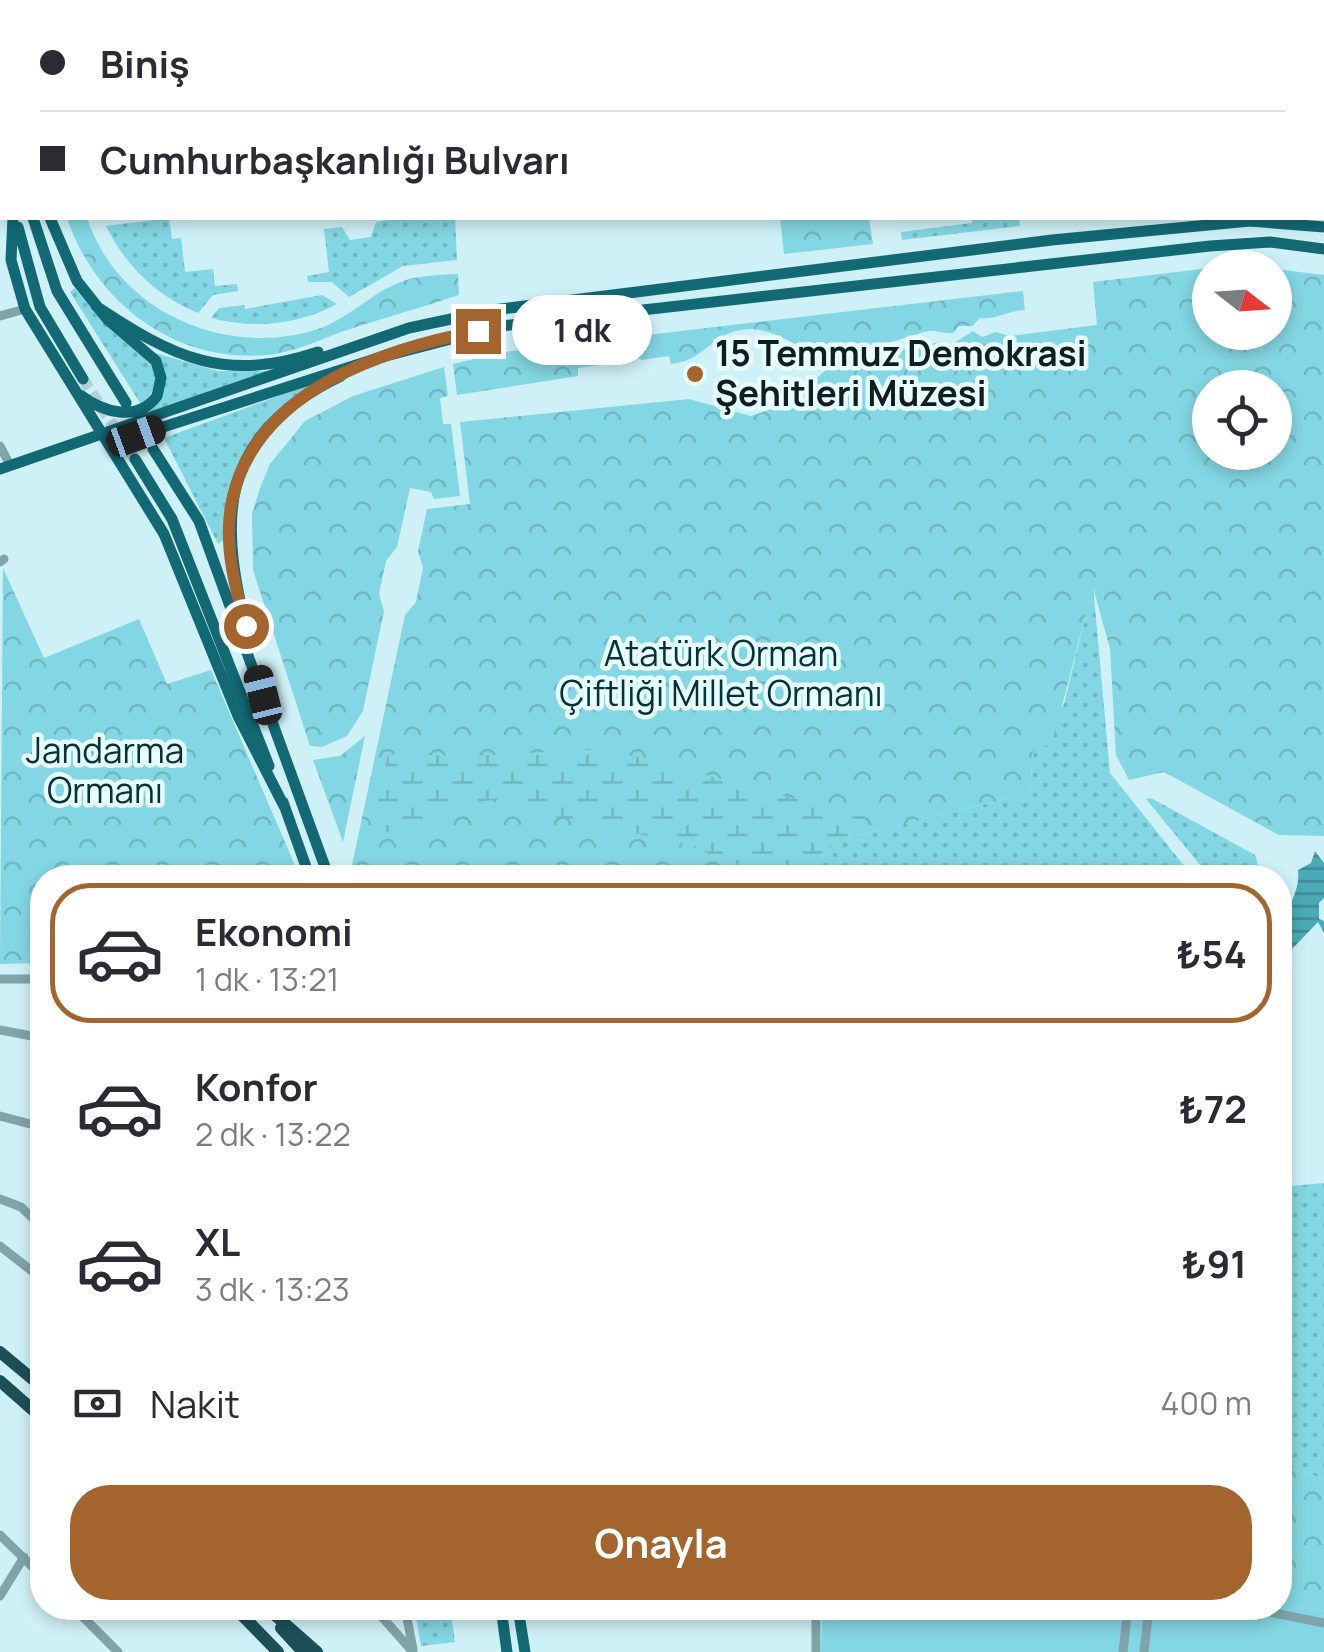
<!DOCTYPE html>
<html lang="tr">
<meta charset="utf-8">
<style>
body{margin:0;font-family:Manrope,sans-serif;background:#f7f7f7;color:#2b2b33;height:100vh;display:flex;flex-direction:column;font-size:38px;white-space:nowrap}
*{box-sizing:border-box;margin:0}
p{font-size:32px;color:#7c7c81}
.icon{flex:none;width:55px;height:55px;fill:none;stroke:currentColor;stroke-width:2;stroke-linecap:round;stroke-linejoin:round}
.map{position:relative;flex:1;overflow:hidden}
.side{position:absolute;left:30px;top:865px;width:1262px;height:755px;display:flex;flex-direction:column;background:#fff;border-radius:40px;box-shadow:0 5px 15px #0003}
.side>*{flex:none}
.top-card{position:absolute;left:0px;top:0px;width:1325px;height:220px;box-shadow:0 5px 15px #0003;display:grid;align-content:center;height:220px;padding:0 40px;background:#fff}
.needle{width:65px;rotate:107deg}
.tools{position:absolute;left:1192px;top:250px;display:grid;gap:20px}
.tools a{display:grid;place-items:center;width:100px;height:100px;border-radius:50%;background:#fff;box-shadow:0 5px 15px #0003;font-size:50px}
.end{position:absolute;width:45px;height:45px;margin:-22px;border:12px solid #a4642d;background:#fff;box-shadow:0 0 0 5px #fff}
.from{border-radius:50%}
.bubble{position:absolute;height:70px;border-radius:35px;background:#fff;box-shadow:0 5px 15px #0003;font-size:32px;font-weight:700;line-height:70px;text-align:center}
.car{position:absolute;width:30px;height:60px;margin:-30px -15px;border-radius:12px;box-shadow:0 0 8px 2px #0007;background:linear-gradient(#222 24%,#8ab4d8 0 40%,#222 0 76%,#8ab4d8 0 86%,#222 0)}
.top-card b{display:flex;align-items:center;gap:35px;height:95px;font-size:38px}
.top-card b+b{border-top:2px solid #e1e1e2}
.top-card i{width:25px;height:25px;background:#2b2b33}
ul{padding:18px 0 0;list-style:none}
li{display:flex;align-items:center;gap:30px;height:140px;margin:0 20px 15px;padding:0 20px;border:5px solid transparent;border-radius:40px}
li div{flex:1}
li b{display:block;font-size:38px}
li em{font-style:normal;font-weight:700}
li.current{border-color:#a4642d}
li>.icon{width:90px;height:90px;stroke-width:1.5}
.pay{display:flex;align-items:center;gap:25px;height:110px;padding:0 40px;font-size:38px}
.pay p{margin-inline-start:auto}
.button{display:flex;gap:20px;margin-top:auto;padding:20px 40px}
.button a{flex:1;height:115px;border-radius:40px;background:#a4642d;color:#fff;font-size:40px;font-weight:700;line-height:115px;text-align:center}
.map>svg:first-child{display:block}
.grass{fill:url(#grass-dots)}
.forest{fill:url(#forest-crowns);fill-rule:evenodd}
.wetland{fill:url(#wetland-marsh)}
.pitch{fill:#83d6e3}
.water{fill:url(#water-rules)}
.lines{fill:none;stroke-linecap:round;stroke-linejoin:round}
.major-tunnel{stroke:#b2d1d7;stroke-width:11;stroke-dasharray:11 5.5;stroke-linecap:butt}
.minor{stroke:#7fa4aa;stroke-width:9}
.major{stroke:#126974;stroke-width:11}
.highway{stroke:#1d4f57;stroke-width:12}
.route{stroke:#a4642d;stroke-width:12}
.poi-dot{fill:#a4642d;stroke:#e6fcff;stroke-width:4}
.labels{text-anchor:middle;stroke-width:9;stroke-linejoin:round;paint-order:stroke}
.poi-label{font-size:35px;font-weight:bold;fill:#101e20;stroke:#e6fcff;text-anchor:start}
.park-label{font-size:35px;fill:#033339;stroke:#e6fcff}
</style>
<div class="map">
<svg width="1324" height="1652" viewBox="0 0 1324 1652">
<defs>
<pattern id="grass-dots" width="8" height="8" patternUnits="userSpaceOnUse" patternTransform="scale(2.5)"><rect width="8" height="8" fill="#83d6e3"/><path d="M2 2h.1M6 6h.1" fill="none" stroke="#70b7c2" stroke-width="1.8" stroke-linecap="round"/></pattern>
<pattern id="forest-crowns" width="20" height="18" patternUnits="userSpaceOnUse" patternTransform="scale(2.5)"><rect width="20" height="18" fill="#83d6e3"/><path d="M2 6a3 3 0 1 1 6 0M12 15a3 3 0 1 1 6 0" fill="none" stroke="#70b7c2"/></pattern>
<pattern id="wetland-marsh" width="20" height="14" patternUnits="userSpaceOnUse" patternTransform="scale(2.5)"><rect width="20" height="14" fill="#83d6e3"/><path d="M1 5h8M5 5V1M11 12h8M15 12V8" fill="none" stroke="#70b7c2"/></pattern>
<pattern id="water-rules" width="6" height="5" patternUnits="userSpaceOnUse" patternTransform="scale(2.5)"><rect width="6" height="5" fill="#4baab8"/><path d="M0 2.5h6" fill="none" stroke="#3d8a95"/></pattern>
</defs>
<rect width="100%" height="100%" fill="#cef1f7"/>
<path class="grass" d="M169 218 172 239 181 238 185 272 213 269 215 286 237 284 238 291 213 295 198 313C156 296 126 266 106 226Z
M401 218H455L457 260 403 266 349 297 332 282H308L307 276 329 272 324 229 342 227 350 240 371 237 376 222Z
M972 218H1019L1020 226 902 240 901 232 972 223Z
M75 288C87 302 99 318 113 332 139 356 177 364 142 406L70 292Z
M322 295 337 304C299 325 253 329 211 318L219 308 244 305 245 309Z
M155 353 218 371H269L149 413C157 389 173 379 155 353Z
M325 379C263 416 228 466 224 540L218 544 164 438Z
M1093 585 1110 773 1193 877 811 878 818 858 844 839 1030 793 1033 749 1064 704Z
M1151 798 1255 855 1260 872 1257 877H1210L1146 799Z
M1324 1183V1479L1280 1465V1187Z
M451 1613 455 1642 421 1646 416 1618Z"/>
<path class="forest" d="M67 218H87C118 312 226 359 318 329 348 319 369 295 398 283 417 275 438 275 458 274L459 295C420 308 380 319 341 332 320 340 298 350 275 354 180 367 96 305 67 218Z
M780 218H869L873 244 784 254Z
M1210 268V332H1275V269L1324 275V836L1279 835 1164 772 1129 780 1116 755 1110 649 1093 587 1052 744 1033 750 1030 793 844 839 818 858 811 877 357 878 352 865 405 615 416 602 423 568 418 551 427 509 470 504 460 422 689 399 751 416 787 404 833 364 850 365 864 353 882 354 940 342 949 346 973 331 982 337 996 332 1010 336 1097 325 1093 282ZM1210 388H1275V452H1210Z
M1023 291 1025 310C1008 311 996 320 980 318L972 326H959L953 333C945 334 935 330 929 331 903 336 884 350 856 343L843 358 822 362C790 340 751 312 713 343 698 355 689 362 671 364L669 356 641 360 632 353 630 337Z
M611 340 613 355 606 364 578 368V376L457 395 453 364 504 352Z
M444 367 448 396 440 398 443 424H451L460 496 434 499 431 492 410 488 397 547 386 561 379 594 384 611 363 711 347 736 322 747 310 746 253 570 252 514 260 488 270 464 305 421 353 396Z
M3 568 44 658 139 619 167 684 211 670 300 877 42 878V963L0 964Z
M365 736 343 842 313 760 340 756Z
M1280 1465 1324 1479V1611L1280 1602Z"/>
<path class="wetland" d="M606 749 865 817 866 832C839 839 817 849 811 878L768 877 731 867 695 846 549 815 505 799 474 802 419 828 371 834 388 754 469 756Z"/>
<path class="pitch" d="M1280 1602 1324 1611V1652H821L822 1608H1280Z"/>
<path class="water" d="M1315 851 1324 863V898L1319 903V919L1324 921V933L1318 922 1292 949 1283 950C1271 922 1302 900 1298 870L1311 863Z"/>
<g class="lines">
<path class="major-tunnel" d="M83 379 135 459"/>
<path class="minor" d="M0 161H2
M0 316 25 309
M0 446 10 465
M0 562 4 559
M0 979H42
M0 1030 42 1038
M0 1116 42 1127
M0 1199 21 1207 42 1227
M0 1246 42 1279
M0 1535 42 1576
M0 1596 24 1557
M74 1608 118 1652
M374 1608 413 1652
M405 1608 413 1649
M1249 1608 1324 1623
M816 1652V1608
M1123 1652 1128 1608
M1144 1652 1149 1608"/>
<path class="major" d="M18 2V0
M34 2V0
M13 218 11 260 25 309 164 534 238 716 284 806
M33 218 57 291 126 403
M50 218 77 281 108 320 156 361 161 378 157 396C137 423 103 412 80 395
M18 227 40 307 83 379
M96 306C174 358 225 383 318 352
M103 433 119 438 135 436 378 358 501 326 1210 246 1270 242 1324 249
M153 449 199 521 329 878
M135 459 172 519 269 766
M0 469 409 328 493 310 1052 240 1250 221 1324 227
M250 643C219 523 213 438 341 376
M283 802 310 878
M501 1608 507 1652
M518 1608 525 1652"/>
<path class="highway" d="M0 1352 42 1387
M0 1381 42 1418
M235 1608 278 1652
M267 1608 317 1652
M281 1628 303 1652"/>
</g>
<g class="lines">
<path class="route" d="M246 626C235 587 224 547 231 506 251 393 379 350 478 331"/>
</g>
<circle class="poi-dot" cx="695" cy="374" r="10"/>
<g class="labels">
<g class="poi-label">
<text x="715" y="366">15 Temmuz Demokrasi<tspan x="715" dy="40">Şehitleri Müzesi</tspan></text>
</g>
<g class="park-label">
<text x="721" y="666">Atatürk Orman<tspan x="721" dy="40">Çiftliği Millet Ormanı</tspan></text>
<text x="105" y="763">Jandarma<tspan x="105" dy="40">Ormanı</tspan></text>
</g>
</g>
</svg>
<div class="tools">
<a><svg class="needle" viewBox="-14 -14 28 28"><path d="M0-13l5 13h-10z" fill="#e53935"/><path d="M0 13l5-13h-10z" fill="#7c7c81"/></svg></a>
<a><svg class="icon" aria-label="locate" viewBox="0 0 24 24"><circle cx="12" cy="12" r="6"/><path d="M12 2v4M12 18v4M2 12h4M18 12h4"/></svg></a>
</div>
<i class="end from" style="left:246px;top:626px"></i>
<i class="end" style="left:478px;top:331px"></i>
<div class="bubble" style="left:512px;top:295px;width:140px">1 dk</div>
<i class="car" style="left:136px;top:436px;rotate:70deg"></i>
<i class="car" style="left:263px;top:695px;rotate:346deg"></i>
<div class="top-card">
<b><i class="from"></i>Biniş</b>
<b><i></i>Cumhurbaşkanlığı Bulvarı</b>
</div>
<section class="side">
<ul>
<li class="current"><svg class="icon" aria-label="car" viewBox="0 0 24 24"><path d="M5 17H2v-5l4-1 3-4h7l3 4 3 1v5h-3M9 17h6M6 11h13"/><circle cx="7" cy="17" r="2"/><circle cx="17" cy="17" r="2"/></svg><div><b>Ekonomi</b><p>1 dk · 13:21</p></div><em>₺54</em></li>
<li><svg class="icon" aria-label="car" viewBox="0 0 24 24"><path d="M5 17H2v-5l4-1 3-4h7l3 4 3 1v5h-3M9 17h6M6 11h13"/><circle cx="7" cy="17" r="2"/><circle cx="17" cy="17" r="2"/></svg><div><b>Konfor</b><p>2 dk · 13:22</p></div><em>₺72</em></li>
<li><svg class="icon" aria-label="car" viewBox="0 0 24 24"><path d="M5 17H2v-5l4-1 3-4h7l3 4 3 1v5h-3M9 17h6M6 11h13"/><circle cx="7" cy="17" r="2"/><circle cx="17" cy="17" r="2"/></svg><div><b>XL</b><p>3 dk · 13:23</p></div><em>₺91</em></li>
</ul>
<div class="pay"><svg class="icon" aria-label="cash" viewBox="0 0 24 24"><path d="M3 7h18v10H3z"/><circle cx="12" cy="12" r="2"/></svg>Nakit<p>400 m</p></div>
<div class="button"><a>Onayla</a></div>
</section>
</div>
